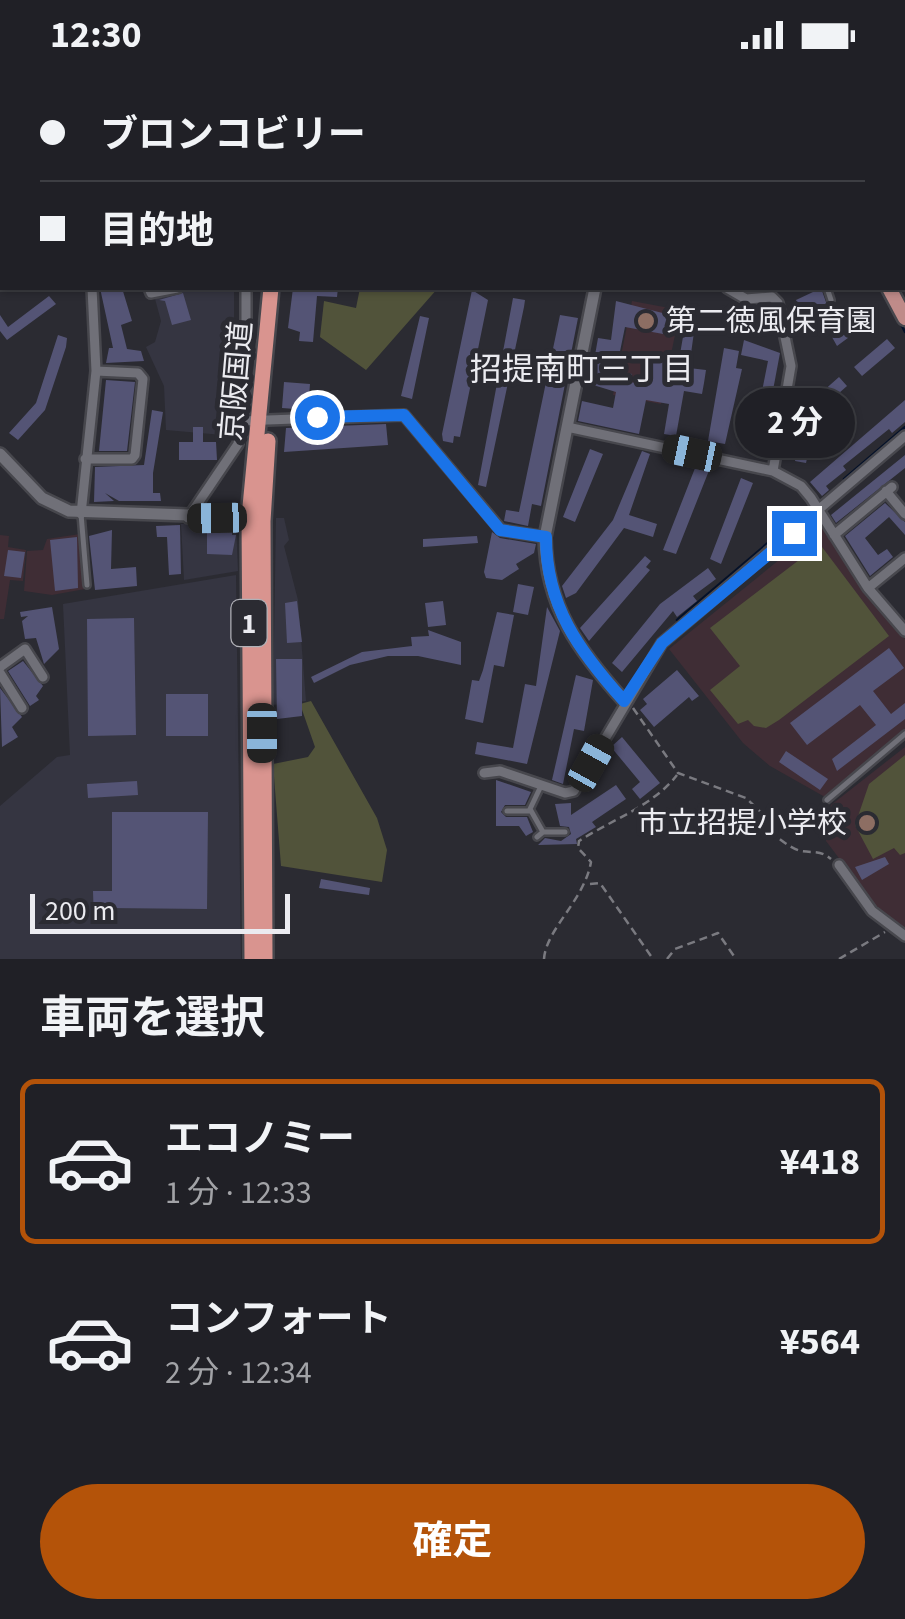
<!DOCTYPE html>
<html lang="ja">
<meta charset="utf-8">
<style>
body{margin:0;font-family:"Source Sans 3","Noto Sans JP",sans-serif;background:#28282e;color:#f1f3f6;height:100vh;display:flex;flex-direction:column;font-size:38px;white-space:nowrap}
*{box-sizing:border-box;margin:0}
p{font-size:32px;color:#a2a3a7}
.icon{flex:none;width:55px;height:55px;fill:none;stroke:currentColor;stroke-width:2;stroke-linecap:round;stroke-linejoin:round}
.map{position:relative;height:889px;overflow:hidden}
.sheet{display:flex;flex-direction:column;background:#202026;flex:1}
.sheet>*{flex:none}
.hud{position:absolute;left:0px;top:0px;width:905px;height:220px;box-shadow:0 2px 8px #0004,0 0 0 2px #3d3e43;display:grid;align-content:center;height:220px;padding:0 40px;background:#202026}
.scale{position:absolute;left:30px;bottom:25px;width:260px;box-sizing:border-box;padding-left:10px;border:5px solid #ebebf0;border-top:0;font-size:28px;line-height:35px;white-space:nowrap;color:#ebebf0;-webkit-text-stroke:8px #2b2b32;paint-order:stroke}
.end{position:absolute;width:45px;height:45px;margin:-22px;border:12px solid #1a73e8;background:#fff;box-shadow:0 0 0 5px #fff}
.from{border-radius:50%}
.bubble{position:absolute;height:70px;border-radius:35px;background:#202026;box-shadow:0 2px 8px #0004,0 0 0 2px #3d3e43;font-size:32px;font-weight:700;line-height:70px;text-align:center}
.car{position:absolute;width:30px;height:60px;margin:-30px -15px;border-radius:12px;box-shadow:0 0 8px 2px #0007;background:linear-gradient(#222 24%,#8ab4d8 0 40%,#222 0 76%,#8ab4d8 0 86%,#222 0)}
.hud b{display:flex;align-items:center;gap:35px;height:95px;font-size:38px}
.hud b+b{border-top:2px solid #3d3e43}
.hud i{width:25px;height:25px;background:#f1f3f6}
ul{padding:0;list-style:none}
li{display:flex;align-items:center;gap:30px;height:165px;margin:0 20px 15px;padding:0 20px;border:5px solid transparent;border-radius:15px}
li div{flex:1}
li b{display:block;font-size:38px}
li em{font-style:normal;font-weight:700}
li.current{border-color:#b45309}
li>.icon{width:90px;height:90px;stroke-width:1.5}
h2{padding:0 40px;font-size:45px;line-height:120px}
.cta{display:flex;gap:20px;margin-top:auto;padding:20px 40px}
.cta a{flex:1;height:115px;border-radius:60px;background:#b45309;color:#fff;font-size:40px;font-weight:700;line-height:115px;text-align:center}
.status{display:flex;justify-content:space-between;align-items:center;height:70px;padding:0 50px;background:#202026;direction:ltr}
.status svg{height:28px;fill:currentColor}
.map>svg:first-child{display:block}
.built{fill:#353541}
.education{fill:#3f2d35}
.green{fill:#51533a}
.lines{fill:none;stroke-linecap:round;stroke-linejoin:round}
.stream{stroke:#041129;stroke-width:2.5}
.river{stroke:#041129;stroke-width:15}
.building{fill:#545475}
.service-casing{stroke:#47474d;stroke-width:10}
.minor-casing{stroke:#47474d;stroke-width:14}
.tertiary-casing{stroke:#47474d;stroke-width:16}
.primary-casing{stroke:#47474d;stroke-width:19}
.trunk-casing{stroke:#47474d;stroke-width:20}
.path{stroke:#7a7a80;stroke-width:2.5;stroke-dasharray:8 5;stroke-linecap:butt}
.service{stroke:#707078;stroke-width:5}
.minor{stroke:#707078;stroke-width:9}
.tertiary{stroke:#707078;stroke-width:11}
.primary{stroke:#bf8b89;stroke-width:14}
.trunk{stroke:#d9948f;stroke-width:15}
.route{stroke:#1a73e8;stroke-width:12}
.education-dot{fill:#8d6e63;stroke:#2b2b32;stroke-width:4}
.labels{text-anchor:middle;stroke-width:10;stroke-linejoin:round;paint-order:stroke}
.shield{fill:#2b2b32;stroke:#b1b1b7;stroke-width:2.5}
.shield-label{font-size:28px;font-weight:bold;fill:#ebebf0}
.poi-label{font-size:30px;fill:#ebebf0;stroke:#2b2b32;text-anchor:start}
.street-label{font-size:30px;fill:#ebebf0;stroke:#2b2b32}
.neighbourhood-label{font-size:32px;fill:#ebebf0;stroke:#2b2b32}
</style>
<div class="status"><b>12:30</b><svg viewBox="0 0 49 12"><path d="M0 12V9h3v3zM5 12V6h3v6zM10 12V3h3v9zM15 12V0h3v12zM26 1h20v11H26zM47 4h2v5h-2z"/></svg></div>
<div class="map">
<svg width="905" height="889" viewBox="0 0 905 889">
<rect width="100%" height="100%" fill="#2b2b32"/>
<path class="built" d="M189 218H234V366L166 360 164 316 146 277 155 272 161 251 154 225Z
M276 448H284L289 470 284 476 298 530 306 631 273 635Z
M181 454H236L238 501 184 510Z
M236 505 241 889H0V736L57 687 70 685 63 534Z"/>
<path class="education" d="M632 231 680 240 661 334 613 325Z
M821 456 868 528 905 569V661L825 727 770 696 743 673 669 579Z
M80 464 85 519 52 525 24 521 27 481 43 480 47 469Z
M0 465 9 466 8 477 26 480 23 511 10 510 4 549H0Z
M905 677V858L875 836 826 771 831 735Z"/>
<path class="green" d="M360 218H438L366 300 320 267 324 231 356 238Z
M816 469 889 566 779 650 766 658 754 656 748 650 738 654 710 620 740 596 710 558 803 487 800 481Z
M311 631 377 748 387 780 382 812 281 796 273 694 308 687 315 677 300 634Z
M905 685V783L900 785 894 778 873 789 855 755 869 714Z"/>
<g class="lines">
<path class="stream" d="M899 250 905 262
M844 409 905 357
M677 550 808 439"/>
<path class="river" d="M628 0 648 2
M811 2 832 0"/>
</g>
<path class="building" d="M100 218H122L132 251 121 255 127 279 141 281 144 291 106 293 109 278H113Z
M293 218H338L337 227 317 226 313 272 299 271 300 262 288 258Z
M811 218H821L827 235 804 246 796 230 813 222Z
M472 220 488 230 460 367 454 366 453 373 443 371 442 364Z
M183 223 191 250 172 255 165 231 159 230Z
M49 226 56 234 7 270 0 261V245L8 257Z
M513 228 525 230 524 237 486 417 478 415Z
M616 231 678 247 674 266 625 257 616 301 632 304 630 312 644 314 650 285 679 290 684 261 694 262 689 298 706 300 704 313 702 324 684 321 676 366 664 364 669 334 646 330 639 364 578 351 582 331 613 338 616 322 590 314 598 268 611 270Z
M853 235 861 248 867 245 871 251 837 276 824 253Z
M560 245 578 248 541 436 532 434 528 456 504 451 506 440 519 442Z
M420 246 429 248 412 329 401 326Z
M58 265 67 268 66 277 45 340 18 370 9 363 36 333Z
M887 269 895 278 862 306 854 297Z
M744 270 780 283 761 384 750 382 768 291 741 285Z
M724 278 739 281 736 298 742 299 725 374 708 371Z
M839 307 847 316 821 339 813 330Z
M106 310 135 312 127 381H99Z
M284 312 310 314 308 340 282 338Z
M905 330V352L892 363 889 359 843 396 846 400 826 416 829 420 822 426 810 412Z
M152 340 163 342 153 403V423H160L161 431H119L105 423 114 431 94 432 95 397 144 395Z
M806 341 817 344 806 393 795 391 797 380 785 378 788 361 801 363Z
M386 354 388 375 284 382 286 358Z
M193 357H203V372H216L217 390H179V372H193Z
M590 379 603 384 575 452 563 447Z
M642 381 650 384 629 445 657 454 653 467 624 458 576 523 566 528 562 516 613 450Z
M905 385V398L836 453 831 445Z
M697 393 710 398 676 484 663 480Z
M741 408 753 413 721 494 710 489Z
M885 433 905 452V465L889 447 865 468 878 485 887 479 893 487 870 506 845 466Z
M180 455 181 504 169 505 167 467H157L156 456Z
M207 456H232V465H236L232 485 207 484Z
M112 460 111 499 136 497 137 516 95 520 89 466Z
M492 462 500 468 536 474 534 483 516 494 519 499 502 510 486 508 484 502Z
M477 466 478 473 423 477V469Z
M77 467 78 518 55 521 50 470Z
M8 480 25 482 21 508 4 506Z
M645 486 651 491 646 497 650 500 589 571 580 558Z
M708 498 716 509 693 526 697 531 677 547 673 541 622 602 612 593 660 534Z
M518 514 534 517 528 545 513 542Z
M297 531 302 572 287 573 285 533Z
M443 531 446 555 428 557 425 533Z
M52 537 59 579 44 594 36 568 25 569 22 551 28 546 21 547 20 542Z
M547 537 560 561 527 694 475 684 477 672 513 678 525 614 536 616Z
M497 542 514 545 504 597 494 595 483 653 465 649 472 610 479 611 483 600Z
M134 548 136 665 88 666 87 549Z
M428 560 461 572V595L418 586H388L350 595 314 613 311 607 362 582 412 576 411 567 429 566Z
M889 578 904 598 873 621 891 644 905 633V649L837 701 832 689 876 655 860 635 807 675 790 653Z
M276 589H302V646L277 649Z
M23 591 43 616 36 626 39 630 30 636 8 601Z
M677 600 699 626 692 631 689 627 654 657 640 640 647 634 643 629Z
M576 605 593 610 584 661 574 659 563 714 552 710Z
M0 618 22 647 12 657 18 667 2 677Z
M166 624H208V666H166Z
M622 667 660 713 640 729 632 719 640 712 611 677Z
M786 681 828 709 820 720 779 692Z
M496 710 531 722 525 735H505L501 742 506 747H527L533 762 526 766 519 756H496Z
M137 711 138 725 88 728 87 714Z
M616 715 626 729 592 752 596 757 576 769 577 774 538 775 545 768 561 771 571 764 569 757 560 756 555 734 571 733V745Z
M112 742H208L207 839 108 838 109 853 94 854 93 821H112Z
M885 787 889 794 862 810 855 797Z
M321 809 370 818 369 825 319 818Z"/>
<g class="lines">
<g class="service-casing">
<path id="service" d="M903 134 905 142
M902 201H905
M827 218 831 230
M81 444 87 515
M541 716 530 739 543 762
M827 730 905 664
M507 741H531
M537 767 543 762H565"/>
</g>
<g class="minor-casing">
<path id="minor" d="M22 0 24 2
M132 0 133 2
M62 2 65 0
M902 37H905
M0 78 2 82
M902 100 905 104
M0 114H2
M902 148 905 147
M149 218 151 223 177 218
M727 218 746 229 772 227 778 233 791 296 773 401
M239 351 404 345 501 460 545 467
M567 357 773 401 801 416 811 428 868 518 905 561
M85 389H132L135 385 143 309 138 303 96 301
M886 421 905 444
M81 444 96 301 92 218
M188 448 238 374 246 306V218
M834 465 892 417
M868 518 905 488
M0 597 25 579 43 607
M0 603 22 638
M484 703 500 701 565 723 574 721 662 573 905 366
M839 795 872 841 905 866"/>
</g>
<g class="tertiary-casing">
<path id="tertiary" d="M595 218 545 467C546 537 579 581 624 631
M0 384 42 428 69 441 249 447"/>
</g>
<g class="primary-casing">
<path id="primary" d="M552 0 553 2
M889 218 905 248"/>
</g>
<g class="trunk-casing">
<path id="trunk" d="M294 2V0
M307 2 308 0
M252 889 249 447 271 218
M265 889 263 451 268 371"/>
</g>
<path class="path" d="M902 16H905
M633 638 678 703 746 728 766 747V758C776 766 789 778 801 781 814 783 820 780 831 789
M590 814 600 813 653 889
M544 889C546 859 584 831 591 792L578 778 579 771C613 749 653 736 677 705
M667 889 675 879 718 863 736 889
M839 889 885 862"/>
<use href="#service" class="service"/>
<use href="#minor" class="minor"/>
<use href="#tertiary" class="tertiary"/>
<use href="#primary" class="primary"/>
<use href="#trunk" class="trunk"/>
</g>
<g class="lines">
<path class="route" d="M317 347 404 345 500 460 546 467C546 536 579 581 624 631L662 573 794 463"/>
</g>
<g class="education-dot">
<circle cx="646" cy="251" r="10"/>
<circle cx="867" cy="753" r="10"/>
</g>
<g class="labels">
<rect class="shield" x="231.5" y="530" width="35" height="46" rx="8"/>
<g class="shield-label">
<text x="249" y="563">1</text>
</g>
<g class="poi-label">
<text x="666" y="261">第二徳風保育園</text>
<text x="847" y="763" text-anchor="end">市立招提小学校</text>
</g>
<g class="street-label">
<text transform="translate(236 311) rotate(-85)" y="10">京阪国道</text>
</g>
<g class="neighbourhood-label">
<text x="582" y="310">招提南町三丁目</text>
</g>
</g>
</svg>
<div class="scale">200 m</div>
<i class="end from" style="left:317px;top:347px"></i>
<i class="end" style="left:794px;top:463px"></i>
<div class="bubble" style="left:735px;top:318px;width:120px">2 分</div>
<i class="car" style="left:692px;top:383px;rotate:282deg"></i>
<i class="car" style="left:217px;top:448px;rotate:269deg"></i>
<i class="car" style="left:262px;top:663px;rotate:180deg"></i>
<i class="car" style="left:591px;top:693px;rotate:29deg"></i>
<div class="hud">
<b><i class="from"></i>ブロンコビリー</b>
<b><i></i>目的地</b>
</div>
</div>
<section class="sheet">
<h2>車両を選択</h2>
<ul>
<li class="current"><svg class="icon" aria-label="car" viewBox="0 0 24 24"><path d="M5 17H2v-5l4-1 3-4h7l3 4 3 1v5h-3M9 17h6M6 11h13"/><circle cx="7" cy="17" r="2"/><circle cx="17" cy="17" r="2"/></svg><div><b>エコノミー</b><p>1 分 · 12:33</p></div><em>¥418</em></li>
<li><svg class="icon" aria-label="car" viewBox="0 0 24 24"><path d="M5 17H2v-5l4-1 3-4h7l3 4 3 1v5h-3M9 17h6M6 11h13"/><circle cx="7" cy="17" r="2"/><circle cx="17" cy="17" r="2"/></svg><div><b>コンフォート</b><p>2 分 · 12:34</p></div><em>¥564</em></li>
</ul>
<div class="cta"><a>確定</a></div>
</section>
